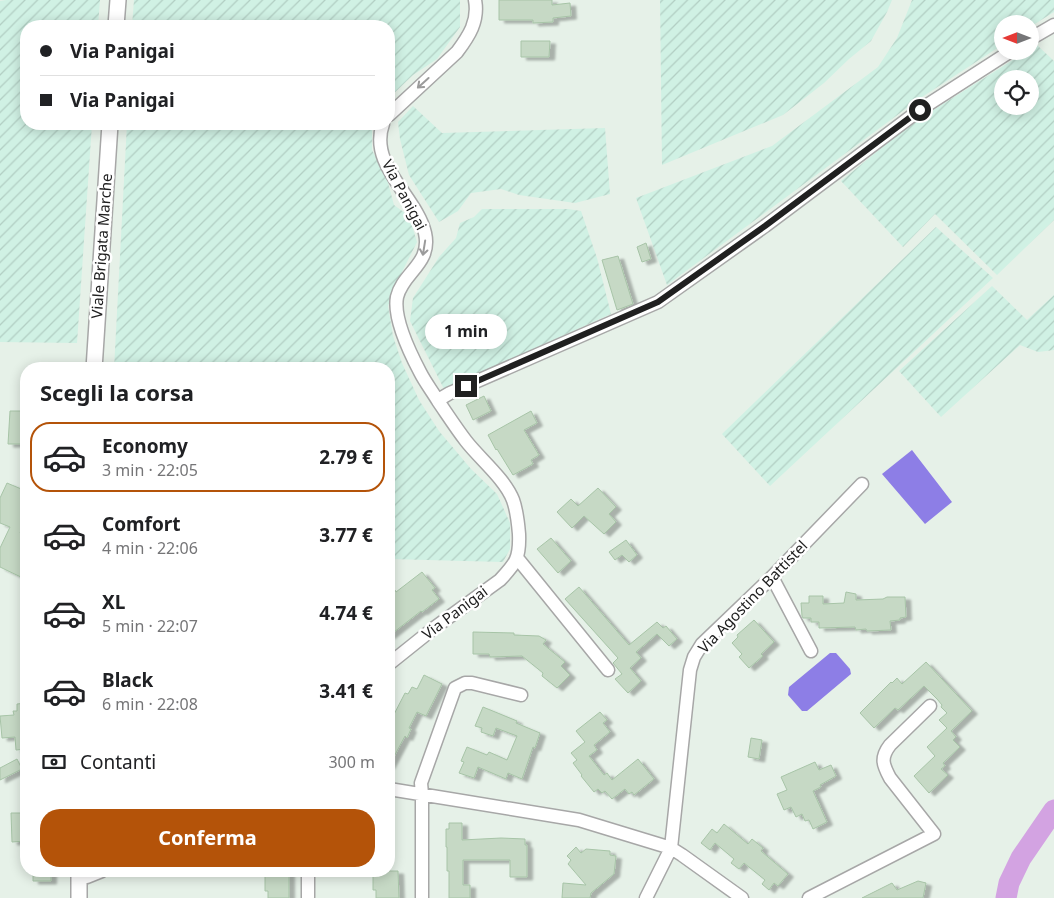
<!DOCTYPE html>
<html lang="it">
<meta charset="utf-8">
<style>
body{margin:0;font-family:"Noto Sans",sans-serif;background:#f6f6f6;color:#202124;height:100vh;display:flex;flex-direction:column;font-size:19px;white-space:nowrap}
*{box-sizing:border-box;margin:0}
p{font-size:16px;color:#757577}
.icon{flex:none;width:28px;height:28px;fill:none;stroke:currentColor;stroke-width:2;stroke-linecap:round;stroke-linejoin:round}
.map{position:relative;flex:1;overflow:hidden}
.details{position:absolute;left:20px;top:362px;width:375px;height:515px;display:flex;flex-direction:column;background:#fff;border-radius:20px;box-shadow:0 2px 12px #0003}
.details>*{flex:none}
.banner{position:absolute;left:20px;top:20px;width:375px;height:110px;border-radius:20px;box-shadow:0 2px 12px #0003;display:grid;align-content:center;height:110px;padding:0 20px;background:#fff}
.needle{width:32px;rotate:270deg}
.fabs{position:absolute;left:994px;top:15px;display:grid;gap:10px}
.fabs a{display:grid;place-items:center;width:45px;height:45px;border-radius:50%;background:#fff;box-shadow:0 2px 12px #0003;font-size:25px}
.end{position:absolute;width:22px;height:22px;margin:-11px;border:6px solid #202020;background:#fff;box-shadow:0 0 0 2px #fff}
.from{border-radius:50%}
.bubble{position:absolute;height:35px;border-radius:18px;background:#fff;box-shadow:0 2px 12px #0003;font-size:16px;font-weight:700;line-height:35px;text-align:center}
.banner b{display:flex;align-items:center;gap:18px;height:48px;font-size:19px}
.banner b+b{border-top:1px solid #e0e0e0}
.banner i{width:12px;height:12px;background:#202124}
ul{padding:0;list-style:none}
li{display:flex;align-items:center;gap:15px;height:70px;margin:0 10px 8px;padding:0 10px;border:2px solid transparent;border-radius:20px}
li div{flex:1}
li b{display:block;font-size:19px}
li em{font-style:normal;font-weight:700}
li.selected{border-color:#b45309}
li>.icon{width:45px;height:45px;stroke-width:1.5}
h2{padding:0 20px;font-size:22px;line-height:60px}
.pay{display:flex;align-items:center;gap:12px;height:55px;padding:0 20px;font-size:19px}
.pay p{margin-inline-start:auto}
.primary-button{display:flex;gap:10px;margin-top:auto;padding:10px 20px}
.primary-button a{flex:1;height:58px;border-radius:20px;background:#b45309;color:#fff;font-size:20px;font-weight:700;line-height:58px;text-align:center}
.map>svg:first-child{display:block}
.farmland{fill:url(#farmland-furrows);fill-rule:evenodd}
.pitch{fill:#8d7ee6}
.lines{fill:none;stroke-linecap:round;stroke-linejoin:round}
.river{stroke:#d3a3e2;stroke-width:21}
.building{fill:#c6d9c5;stroke:#a7c4a7;filter:url(#shadow)}
.minor-casing{stroke:#a7a7a7;stroke-width:15}
.tertiary-casing{stroke:#a7a7a7;stroke-width:18}
.minor{stroke:#fff;stroke-width:12}
.tertiary{stroke:#fff;stroke-width:15}
.oneway{stroke:#9b9b9b}
.route{stroke:#202020;stroke-width:6}
.labels{text-anchor:middle;stroke-width:5;stroke-linejoin:round;paint-order:stroke}
.street-label{font-size:15px;fill:#202020;stroke:#fff}
</style>
<div class="map">
<svg width="1054" height="898" viewBox="0 0 1054 898">
<defs>
<pattern id="farmland-furrows" width="10" height="10" patternUnits="userSpaceOnUse" patternTransform="scale(1.25)"><rect width="10" height="10" fill="#d0f1e4"/><path d="M-1 1l2-2M0 10L10 0M9 11l2-2" fill="none" stroke="#b2cec3"/></pattern>
<filter id="shadow"><feDropShadow dx="5.5" dy="3" stdDeviation="1" flood-color="#0004"/></filter>
</defs>
<rect width="100%" height="100%" fill="#e6f1e8"/>
<path class="farmland" d="M6 0H100L98 26H26V124H92L77 343 0 342V1Z
M134 0H460V27L437 59 413 75 389 98V26H132Z
M660 0H892L887 12 871 41 849 59 824 83 783 115 662 165Z
M912 0H1054V12L1030 27V24H1002V45L919 99 667 285 636 198 772 146 878 67 897 38Z
M1037 45 1054 61V220L997 275 935 214 903 247 841 181 908 126 1027 51H1030V49ZM1002 79H1030V106H1002Z
M413 106 442 133 605 128 610 194 575 203 519 195 501 189 471 193 458 211 439 222 409 175 400 139 398 122Z
M127 124H375L372 130V150L387 179 394 205 409 216 417 242 397 282 388 306 393 336 402 363 419 400 439 431 471 469 497 494 510 523V549L503 562 389 559V369H114Z
M482 209H568L581 211 597 258 611 314 444 389 410 321 413 298 439 257 456 238 460 223 474 217Z
M936 227 993 278 770 486 722 434Z
M992 286 1027 320 1054 295V350L1038 352 1020 345 941 417 899 371Z"/>
<path class="pitch" d="M912 450 952 502 925 524 882 474Z
M830 653H836L850 669 851 674 807 711H802L788 695 789 687Z"/>
<g class="lines">
<path class="river" d="M1006 898 1009 883 1021 858 1054 810"/>
</g>
<path class="building" d="M499 0H552V5L570 3 571 16 553 18V22L533 23V20H499Z
M521 41H550L549 57H521Z
M646 243 651 259 642 262 637 247Z
M618 256 633 304 617 310 602 260Z
M484 396 491 411 473 420 466 405Z
M10 411H26V444H8Z
M531 411 537 423 524 430 539 455 531 460 533 464 513 475 497 449 496 450 488 435Z
M7 483 26 491V520L20 533 26 536V570L23 578 0 567V548L10 527 0 523V498Z
M598 488 616 507 609 514 616 522 604 534 584 516 572 528 557 512 571 499 578 506Z
M551 538 571 561 558 573 537 549Z
M626 540 637 555 629 562 622 555 615 560 609 552Z
M422 572 435 588 432 590 439 599 422 612 421 611 389 636V594L395 590 396 592Z
M579 587 629 645 657 622 663 628 666 626 677 639 669 646 657 634 636 652 641 658 630 668 641 681 628 693 615 679 622 674 613 663 618 658 565 599Z
M846 592 856 594V600L883 599 887 597H905L906 617 900 618V620L890 621 891 630 867 631 866 629 856 630 855 627 819 628V622H811V618H803L802 616 801 603H809V596H823V604L844 603Z
M754 620 774 642 761 654 763 656 749 668 739 657 742 654 732 643 738 637 737 635Z
M473 632 514 633V635L539 636 546 640 543 644 565 662 561 666 570 675 557 688 542 676 543 673 522 656 490 657 489 654H473Z
M926 662 972 711 951 731 956 737 953 740 960 747 943 763 945 766 941 769 948 775 929 793 914 776 935 756 927 747 947 728 939 720 947 713 941 707 942 705 937 699 924 686 898 710 895 708 874 728 860 713 891 682 892 683 897 678 902 684Z
M424 675 442 684 426 716 417 712 409 728 411 729 407 738 405 736 389 766V724L405 693 408 694 412 687 417 689Z
M26 703V749L16 750 15 737 2 738 0 716 14 715 13 711H17V704Z
M483 707 517 721 516 723 540 733 535 748 533 747 522 779 508 773 506 779 478 767 474 778 459 773 464 762 461 761 467 747 487 755 489 752 507 760 517 736 496 728 493 736 481 732 482 728 475 726Z
M600 712 607 720 603 723 610 732 594 745 597 750 589 756 604 775 607 773 612 780 638 759 654 779 634 795 632 792 629 794 625 789 612 799 605 791 602 793 598 789 594 792 581 776 582 775 573 763 577 760 571 753 585 742 576 731Z
M751 738 762 740 759 759 748 757Z
M17 759 22 769 0 780V768Z
M815 762 819 770 831 765 836 776 820 785 821 787 813 791 827 822 813 829 809 820 805 821 802 814 796 817 791 807 784 810 777 794 787 790 781 777Z
M11 813H26V841L12 842Z
M449 823H462V840L501 838 525 839V845H527V877H510V860H463V885H470V898H449V871H447V847H446V829H449Z
M724 824 748 844 752 839 763 848 761 851 788 874 778 886 774 883 769 890 762 884 765 880 744 863 739 869 731 863 734 859 715 843 710 850 701 843 712 829 717 833Z
M576 847 581 853 586 849 610 851V855L616 856 614 874 591 893 590 898H562L563 883 586 885 568 864 571 860 567 856Z
M33 871H51V881H33Z
M268 871H289V898H268V891H265V875H268Z
M373 871H398L399 898H376V890H373Z
M918 881 926 883 923 898H862L892 883 897 890Z"/>
<g class="lines">
<g class="minor-casing">
<path id="minor" d="M1030 39 1054 25
M389 115 457 52C469 36 479 21 475 0
M383 124C368 165 417 197 425 233 432 264 403 272 397 297 393 318 410 353 420 372 425 382 432 391 438 401 447 414 456 428 466 441 480 459 505 479 513 500 517 511 518 522 519 534 520 558 516 563 500 580L434 628 389 664
M438 400 450 393 658 302 765 226 921 109 1011 51
M518 559 608 670
M772 577 811 651
M389 789 579 820 671 848 682 855 742 898
M79 877H87L102 871
M308 897V871
M422 898V794L421 783 455 688 465 683H472L521 695
M646 898 671 848 690 670 694 657 702 644 772 577 862 484
M809 898 934 834 890 778C883 765 880 758 890 745L930 706"/>
</g>
<g class="tertiary-casing">
<path id="tertiary" d="M116 26 118 0
M94 369 110 124
M79 871V898"/>
</g>
<use href="#minor" class="minor"/>
<use href="#tertiary" class="tertiary"/>
</g>
<defs><path id="oneway-shaft" d="M-6 0H5M1.5-3L5.5 0L1.5 3" fill="none" stroke-width="1.6" stroke-linecap="round" stroke-linejoin="round" transform="scale(1.25)"/></defs>
<g class="oneway">
<use href="#oneway-shaft" transform="translate(423 83) rotate(138)"/>
<use href="#oneway-shaft" transform="translate(424 248) rotate(99)"/>
</g>
<g class="lines">
<path class="route" d="M466 386 658 302 765 226 920 110"/>
</g>
<g class="labels">
<g class="street-label">
<text transform="translate(404 195) rotate(62)" y="5">Via Panigai</text>
<text transform="translate(102 246) rotate(-86)" y="5">Viale Brigata Marche</text>
<text transform="translate(753 597) rotate(-46)" y="5">Via Agostino Battistel</text>
<text transform="translate(455 613) rotate(-37)" y="5">Via Panigai</text>
</g>
</g>
</svg>
<div class="fabs">
<a><svg class="needle" viewBox="-14 -14 28 28"><path d="M0-13l5 13h-10z" fill="#e53935"/><path d="M0 13l5-13h-10z" fill="#757577"/></svg></a>
<a><svg class="icon" aria-label="locate" viewBox="0 0 24 24"><circle cx="12" cy="12" r="6"/><path d="M12 2v4M12 18v4M2 12h4M18 12h4"/></svg></a>
</div>
<i class="end from" style="left:920px;top:110px"></i>
<i class="end" style="left:466px;top:386px"></i>
<div class="bubble" style="left:425px;top:314px;width:82px">1 min</div>
<div class="banner">
<b><i class="from"></i>Via Panigai</b>
<b><i></i>Via Panigai</b>
</div>
<section class="details">
<h2>Scegli la corsa</h2>
<ul>
<li class="selected"><svg class="icon" aria-label="car" viewBox="0 0 24 24"><path d="M5 17H2v-5l4-1 3-4h7l3 4 3 1v5h-3M9 17h6M6 11h13"/><circle cx="7" cy="17" r="2"/><circle cx="17" cy="17" r="2"/></svg><div><b>Economy</b><p>3 min · 22:05</p></div><em>2.79 €</em></li>
<li><svg class="icon" aria-label="car" viewBox="0 0 24 24"><path d="M5 17H2v-5l4-1 3-4h7l3 4 3 1v5h-3M9 17h6M6 11h13"/><circle cx="7" cy="17" r="2"/><circle cx="17" cy="17" r="2"/></svg><div><b>Comfort</b><p>4 min · 22:06</p></div><em>3.77 €</em></li>
<li><svg class="icon" aria-label="car" viewBox="0 0 24 24"><path d="M5 17H2v-5l4-1 3-4h7l3 4 3 1v5h-3M9 17h6M6 11h13"/><circle cx="7" cy="17" r="2"/><circle cx="17" cy="17" r="2"/></svg><div><b>XL</b><p>5 min · 22:07</p></div><em>4.74 €</em></li>
<li><svg class="icon" aria-label="car" viewBox="0 0 24 24"><path d="M5 17H2v-5l4-1 3-4h7l3 4 3 1v5h-3M9 17h6M6 11h13"/><circle cx="7" cy="17" r="2"/><circle cx="17" cy="17" r="2"/></svg><div><b>Black</b><p>6 min · 22:08</p></div><em>3.41 €</em></li>
</ul>
<div class="pay"><svg class="icon" aria-label="cash" viewBox="0 0 24 24"><path d="M3 7h18v10H3z"/><circle cx="12" cy="12" r="2"/></svg>Contanti<p>300 m</p></div>
<div class="primary-button"><a>Conferma</a></div>
</section>
</div>
